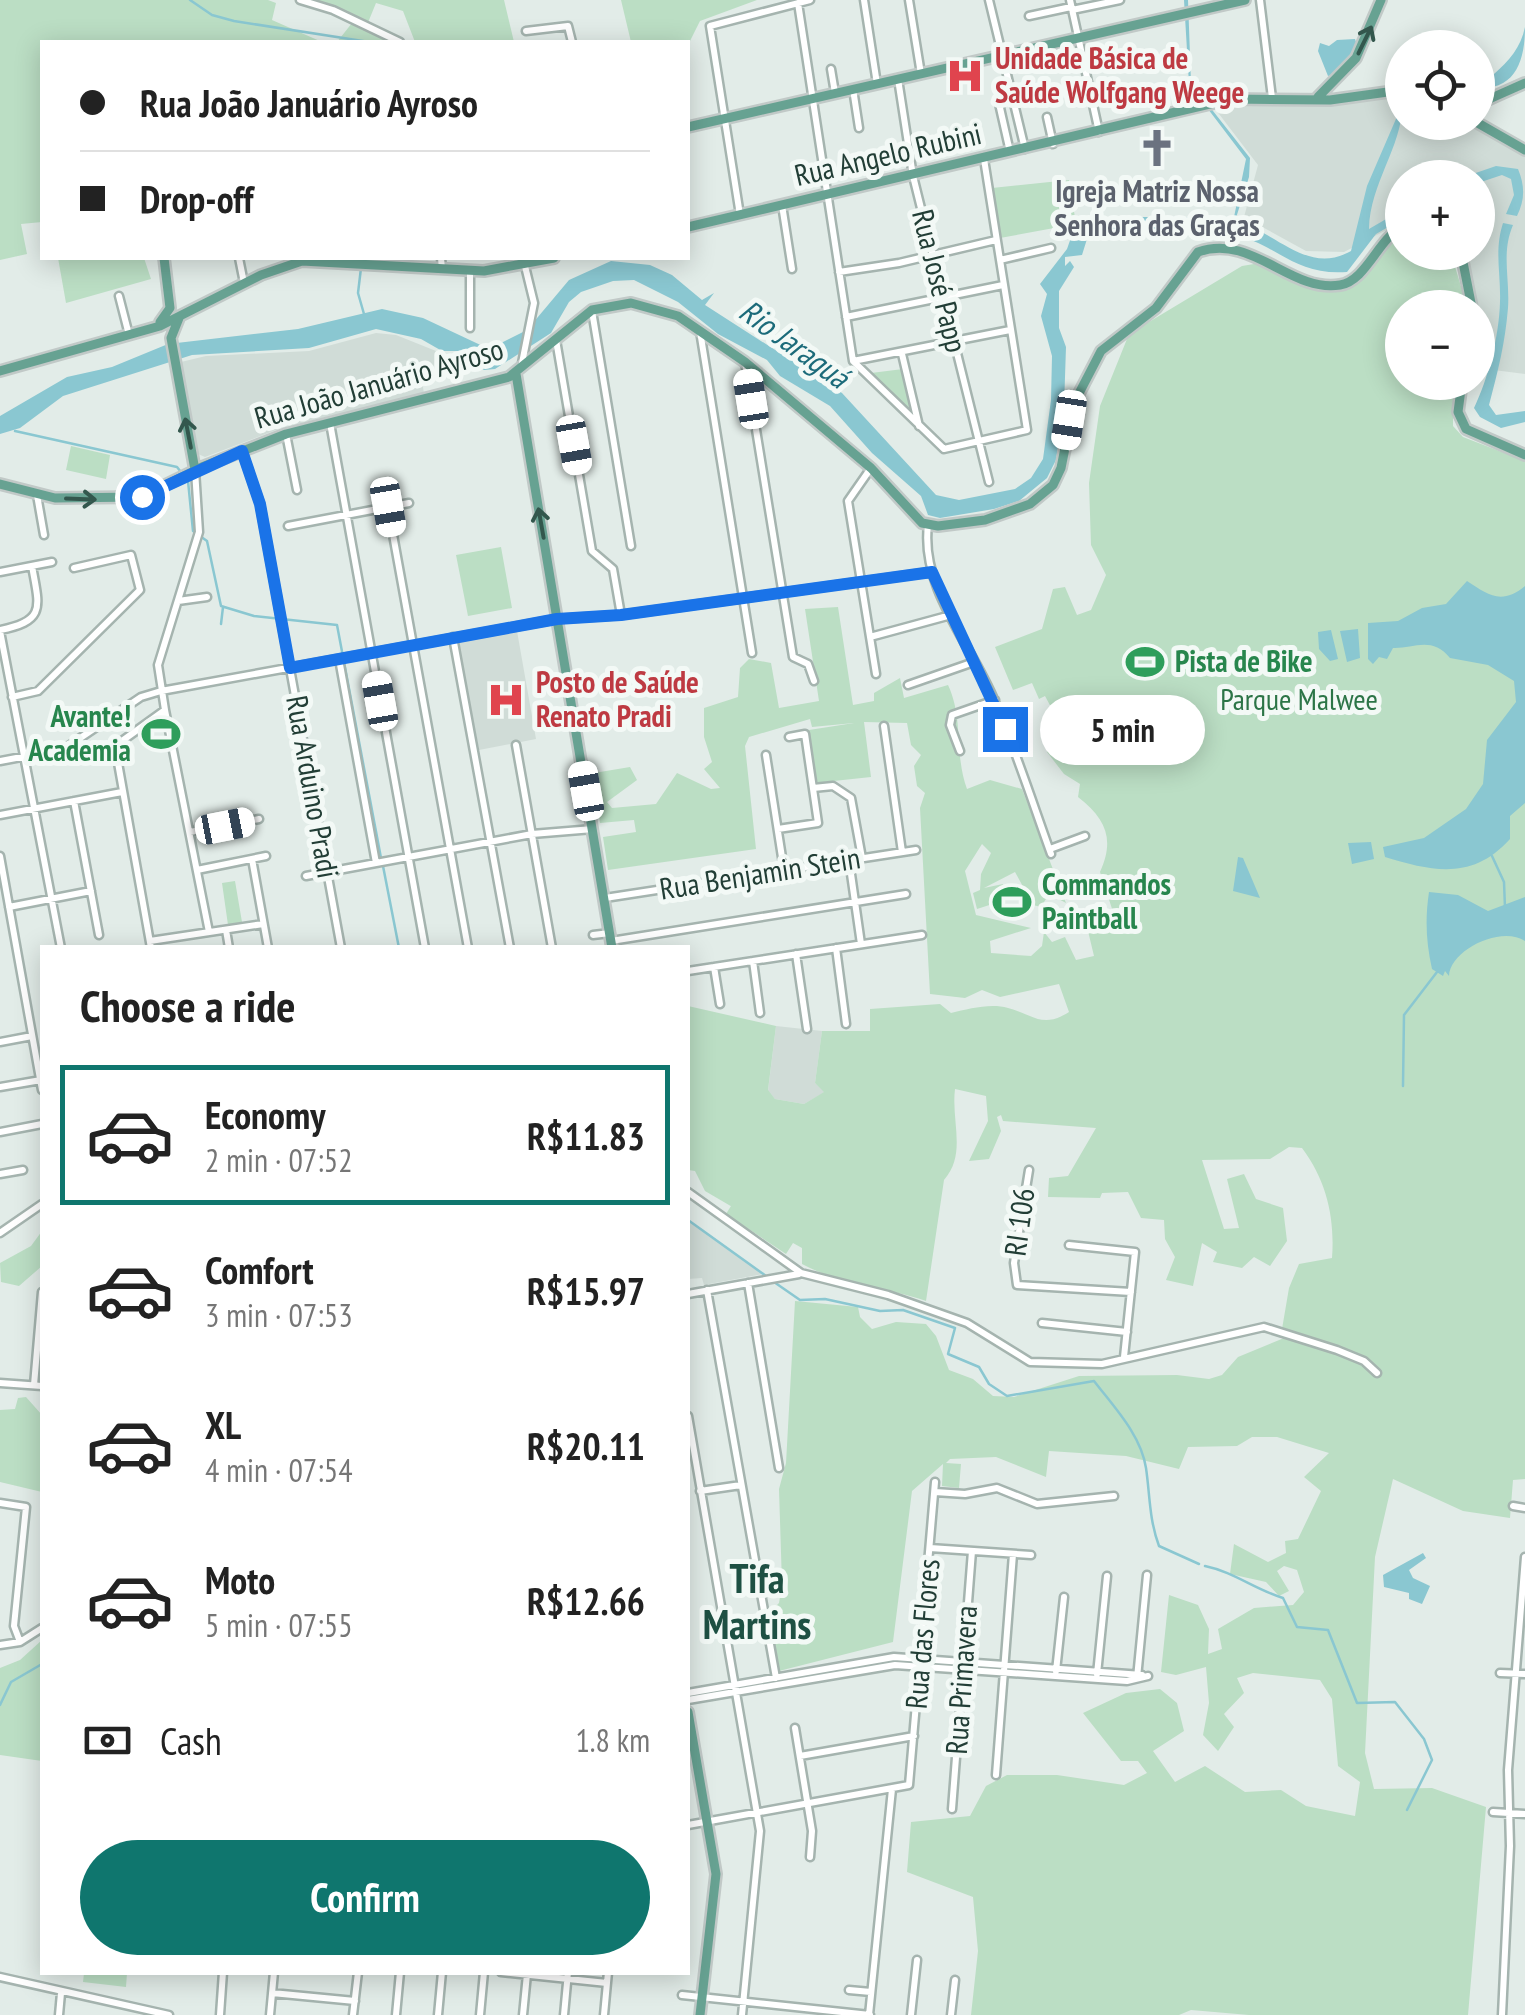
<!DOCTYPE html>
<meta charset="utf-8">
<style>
body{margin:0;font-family:"PT Sans Narrow",sans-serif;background:#f6f6f6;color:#222;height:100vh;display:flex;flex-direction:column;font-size:38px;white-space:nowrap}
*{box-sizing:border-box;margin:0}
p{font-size:32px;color:#767676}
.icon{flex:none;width:55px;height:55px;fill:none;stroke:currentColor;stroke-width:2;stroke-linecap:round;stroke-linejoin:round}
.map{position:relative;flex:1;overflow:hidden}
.drawer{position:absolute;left:40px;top:945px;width:650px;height:1030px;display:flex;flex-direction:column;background:#fff;border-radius:0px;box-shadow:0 5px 25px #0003}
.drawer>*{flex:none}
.top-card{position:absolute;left:40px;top:40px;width:650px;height:220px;border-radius:0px;box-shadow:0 5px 25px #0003;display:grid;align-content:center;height:220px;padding:0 40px;background:#fff}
.buttons{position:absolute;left:1385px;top:30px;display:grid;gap:20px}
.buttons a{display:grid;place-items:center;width:110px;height:110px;border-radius:50%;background:#fff;box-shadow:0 5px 25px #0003;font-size:50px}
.end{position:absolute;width:45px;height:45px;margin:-22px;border:12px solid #1a73e8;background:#fff;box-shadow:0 0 0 5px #fff}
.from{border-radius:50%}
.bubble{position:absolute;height:70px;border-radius:35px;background:#fff;box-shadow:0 5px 25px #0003;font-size:32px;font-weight:700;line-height:70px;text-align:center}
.car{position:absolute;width:30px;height:60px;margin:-30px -15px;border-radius:12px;box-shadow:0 0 8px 2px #0007;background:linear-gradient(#fff 24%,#345 0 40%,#fff 0 76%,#345 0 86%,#fff 0)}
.top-card b{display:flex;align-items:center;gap:35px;height:95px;font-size:38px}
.top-card b+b{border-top:2px solid #e0e0e0}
.top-card i{width:25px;height:25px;background:#222}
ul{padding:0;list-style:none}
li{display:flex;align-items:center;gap:30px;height:140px;margin:0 20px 15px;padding:0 20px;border:5px solid transparent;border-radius:0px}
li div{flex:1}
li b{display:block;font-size:38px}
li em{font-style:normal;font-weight:700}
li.current{border-color:#0f766e}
li>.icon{width:90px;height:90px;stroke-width:1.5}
h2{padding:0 40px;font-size:45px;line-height:120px}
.pay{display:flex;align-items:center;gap:25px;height:110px;padding:0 40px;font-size:38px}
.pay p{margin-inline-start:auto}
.cta{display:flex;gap:20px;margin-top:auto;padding:20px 40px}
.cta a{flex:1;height:115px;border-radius:60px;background:#0f766e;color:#fff;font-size:40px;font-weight:700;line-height:115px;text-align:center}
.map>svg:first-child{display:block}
.built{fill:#d0dcd7}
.green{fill:#bbdec4}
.water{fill:#8ac7d1}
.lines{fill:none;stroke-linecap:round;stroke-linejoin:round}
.stream{stroke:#8ac7d1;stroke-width:2.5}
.minor-casing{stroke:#a5b4af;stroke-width:11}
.major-casing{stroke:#c1c9c7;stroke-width:14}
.minor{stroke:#fff;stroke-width:6}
.major{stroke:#67a292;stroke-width:9}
.oneway{stroke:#33574d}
.route{stroke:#1a73e8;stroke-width:12}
.labels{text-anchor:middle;stroke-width:10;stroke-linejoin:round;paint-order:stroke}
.health-label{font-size:30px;font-weight:bold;fill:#be3a42;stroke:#f3f9f6;text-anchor:start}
.street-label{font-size:30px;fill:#223e36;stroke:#f3f9f6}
.worship-label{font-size:30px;font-weight:bold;fill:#5b616d;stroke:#f3f9f6}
.leisure-label{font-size:30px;font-weight:bold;fill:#27864d;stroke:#f3f9f6;text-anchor:start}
.park-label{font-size:30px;fill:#2c7547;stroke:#f3f9f6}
.water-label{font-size:32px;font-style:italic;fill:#1c6b7a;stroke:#f3f9f6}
.district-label{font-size:40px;font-weight:bold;fill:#1e5043;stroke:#f3f9f6}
</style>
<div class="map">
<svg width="1525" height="2015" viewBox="0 0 1525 2015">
<rect width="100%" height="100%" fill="#e2ece8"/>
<path class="built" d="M1402 96V122L1466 123 1525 155V374L1478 368V308L1464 253 1478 252V178H1402V222L1344 252 1306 251 1244 217 1258 165 1216 110 1242 102Z
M376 333 396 335 436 351 439 369 421 373 424 394 284 427 205 457 198 454 181 362 206 356 309 351Z
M517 631 536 739 479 750 458 641Z
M776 1026 822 1031 815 1083 825 1092 804 1104 775 1099 768 1091Z
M688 1220 763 1274 704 1285 702 1278 688 1279Z"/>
<path class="green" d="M0 0H268L276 3 272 20 322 42H42V222L21 224 27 254 0 260Z
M303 0H504L514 42H415L403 11 376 3 367 25Z
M621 0H757L700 21 688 45 631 42Z
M352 23 395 42H337Z
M1069 180 1076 224 1000 238 992 188Z
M1402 233V252L1451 253 1465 300 1464 307 1402 308V382L1453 383V426L1463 437 1525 461V1479L1513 1480 1510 1518 1463 1511 1393 1479 1375 1557 1365 1753 1374 1789 1432 1788 1486 1807 1468 2015H1249L1191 2010 1179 2015H971L978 1951 973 1897 907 1872 911 1822 970 1816 986 1786 1007 1775H1057L1124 1785 1147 1773 1138 1761H1121L1083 1713 1126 1693 1160 1689 1177 1703 1184 1731 1153 1751 1175 1782 1205 1766 1245 1792 1281 1790 1306 1806 1355 1816 1360 1782 1338 1766 1332 1699 1320 1680 1253 1673 1237 1678 1244 1693 1224 1714 1234 1727 1218 1751 1203 1735 1209 1703 1206 1667 1176 1675 1161 1672 1169 1595 1198 1605 1209 1629 1208 1654 1222 1649 1218 1629 1254 1608 1293 1605 1304 1592 1297 1570 1284 1566 1277 1571 1289 1591 1279 1596 1266 1582 1230 1574 1234 1544 1268 1562 1286 1553 1285 1541 1298 1539 1321 1491 1304 1477 1329 1453 1277 1437H1252L1237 1446 1188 1447 1179 1469 1126 1456 1049 1451 1046 1477 996 1457 950 1459 946 1463 961 1464 959 1488 942 1486 943 1464 912 1491 893 1642 779 1671 769 1613 779 1603 782 1584 779 1489 786 1463 795 1301 858 1307 860 1317 872 1329 896 1322 926 1324 936 1336 949 1370 973 1379 993 1396 1014 1397 1079 1376 1177 1375 1209 1379 1222 1375 1238 1357 1289 1336 1282 1329 1289 1288 1299 1264 1332 1258C1335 1219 1327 1181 1302 1148L1289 1147 1270 1159 1202 1160 1224 1229 1239 1228 1227 1179 1244 1174 1256 1199 1283 1208 1287 1241 1270 1266 1254 1257 1242 1268 1213 1262 1217 1252 1202 1243 1193 1286 1166 1280 1175 1257 1165 1239 1164 1220 1141 1218 1128 1192 1102 1193 1100 1198 1048 1197 1049 1178 1068 1176 1096 1128 1003 1121 1001 1115 997 1117 1001 1131 989 1159 969 1161 988 1121 986 1096 955 1089C951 1122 967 1154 944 1180L926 1301C883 1286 843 1286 802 1264V1248L793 1243 786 1254 726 1214 731 1206 777 1233 705 1191 695 1171 688 1170V1006L776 1026 768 1090 775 1099 804 1104 824 1092 815 1083 822 1031H870V1009L940 1004 951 1013C969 1009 990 1003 1008 1008 1034 1015 1042 1029 1069 1012L1059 984 1000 997 982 990 965 998 930 994 920 808 925 793 917 786 914 766 921 755 911 745 907 723 864 722 871 777 815 783 809 730 854 723 812 727 810 719 749 737 745 746 756 849 608 870 603 837 636 832 634 820 600 823 594 773 630 767 637 780 607 802 612 808 656 804 677 773 711 789 720 788 704 769 712 762 704 737V708L738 697 740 668 749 659 771 663 779 708 819 701 805 609 838 607 853 705 874 701V693L900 678 904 698 948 685C964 719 954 754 967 789L990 780 1022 789 1066 903 1049 894 1041 907 1033 905 1015 872 984 888 1003 884 1008 899 977 909 973 893 980 890 981 874 991 853 982 844 965 871 976 915 1031 928 990 941 991 953 1031 956 1042 946 1044 932 1052 942 1065 937 1076 960 1094 956 1088 931 1112 929 1115 918 1100 872C1115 839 1106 819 1078 797L1080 784 1064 774 1047 752 1066 735 1045 696 1039 699 1032 683 1013 690 995 647 1042 629 1053 589 1065 587 1077 615 1091 610 1106 575 1091 545 1089 483 1100 406 1129 334 1242 266 1260 263 1338 288 1359 279Z
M58 258H144L151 279 66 303Z
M903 369 917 425 863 374Z
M71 446 110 455 106 479 66 470Z
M501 547 512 608 468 616 456 555Z
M235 881 242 922 228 925 222 883Z
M42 1231V1266L19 1286 1 1282 0 1263 31 1246Z
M26 1397 42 1415V1492L0 1482V1410L15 1409 18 1398Z
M42 1640V1761L0 1755V1668L20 1660Z
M84 1973H127L126 1987 83 1982Z"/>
<path class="water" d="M1184 0H1188L1191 83 1250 158 1249 177 1235 221C1276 231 1307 276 1351 251L1367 186 1402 105C1403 145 1370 183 1369 229L1393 215 1402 219 1376 234 1347 272C1295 276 1278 245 1233 234 1216 230 1104 234 1087 239L1082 255 1065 257V266L1070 261 1074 267 1059 291V328L1066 347 1064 407 1056 460 1047 478 1019 501 994 509 940 518 928 515 921 496 872 453 830 406 780 376 767 360 718 334 678 302 634 280 613 281 581 292 569 302 551 333 495 369 484 370 458 351H442L421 339 376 329 309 348 192 355 63 396 20 428 0 434V416L67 377 112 367 168 344 298 329 382 309 423 318 489 349 527 330 569 280 611 261 650 265 672 275 702 300 714 293 705 305 842 393 936 495 959 500 1015 489 1031 478 1043 459 1051 400 1052 356 1041 316 1047 294 1040 284 1067 249 1074 229 1085 223 1131 217H1234L1246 159 1189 84Z
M1525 27C1525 60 1516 90 1478 88V73L1494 74C1509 61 1521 47 1525 27Z
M1355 39 1357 45 1336 74 1328 76 1318 51 1320 43 1329 46 1337 40Z
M1496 166 1518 169C1525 186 1525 200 1517 216L1506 214 1514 195 1511 179 1502 175 1478 183V178L1464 177Z
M1503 223 1513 225C1501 253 1510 278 1508 308 1505 344 1498 371 1489 405L1496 415 1525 411V422L1501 428 1480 417 1474 408C1488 379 1499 337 1500 302 1501 273 1494 251 1503 223Z
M1467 581C1487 594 1501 606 1525 586V803L1510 816V839C1473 880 1434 872 1385 857L1383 847 1424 838 1466 809 1483 784 1487 740 1516 702 1514 681 1488 665 1450 658C1432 635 1412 649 1393 648L1387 659 1379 657 1373 664 1368 659V623L1398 621 1422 608 1446 604Z
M1358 629 1360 658 1347 662 1340 631Z
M1331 630 1338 659 1330 661 1319 649 1318 632Z
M1371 842 1374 859 1352 864 1348 843Z
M1238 857 1243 858 1260 898 1233 891Z
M1429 892 1458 895 1488 911 1525 897V941C1501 925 1450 950 1449 976L1445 971 1443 976 1432 969C1426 942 1425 919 1429 892Z
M1423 1553 1426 1558 1409 1570 1413 1578 1430 1586 1422 1604 1409 1599V1593L1384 1587 1383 1575Z"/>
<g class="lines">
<path class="stream" d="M190 0 212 15 234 21 369 42
M361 268 358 293 364 314
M15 431 177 467 188 481 193 531 207 541 221 606 254 616 337 625 381 858
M221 624 223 607
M1492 856 1504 882 1505 908
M383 866 399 948
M1403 1086 1404 1015 1437 972
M688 1220 766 1276
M774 1282 800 1300 825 1299 880 1311 903 1310 955 1328 948 1354 979 1367 989 1384 1007 1396 1094 1381C1114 1407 1141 1435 1146 1468 1150 1495 1149 1519 1159 1546L1199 1564
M1205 1566C1234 1572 1254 1589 1283 1598L1297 1627 1328 1630 1357 1703 1395 1702 1424 1739 1432 1760 1407 1810
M0 1705 11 1682 42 1664"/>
<g class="minor-casing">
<path id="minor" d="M300 0 333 10 400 42
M864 0 877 84
M909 0 921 74
M989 0 1025 149
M1070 0 1099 132
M1260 0 1272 98
M798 3 853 361 944 449 1027 430 984 159
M1072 10 1120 0
M1029 16 1071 7
M526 31 568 26 572 42
M831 69 835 93
M898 79 913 176 989 482
M853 89 859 128
M998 99 1010 152
M1047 117 1053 144
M782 205 792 269
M740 215 710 26 810 0
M239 258 244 283
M441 258 442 269
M1000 260 1051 248
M470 271V328
M839 272 899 263 996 240
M119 296 129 335
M592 311 631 546
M846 317 1003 285
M700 331 752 653
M556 340 592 551 613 569 621 615
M902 354 919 426
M853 361 1010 330
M745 362 793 657 808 664 814 681
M521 368 534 303 523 258
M330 423 425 948
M286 434 297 490
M242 451 260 504 341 948
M871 468 848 501 876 674
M37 495 44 535
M388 507 468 948
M928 525C920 589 972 645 995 702 1016 751 1033 804 1051 854
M288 526 409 503
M0 572 52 562
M178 601 207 597
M0 630C47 621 39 606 32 566
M0 631 61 948
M453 637 510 948
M870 637 951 615
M339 659 376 863
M908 685 974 662
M12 697 38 691 140 590 131 555 74 568
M165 710 209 932
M884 726 902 852
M516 745 552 948
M960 751 950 725 952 715 995 700
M766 755 784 870
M0 761 64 749 141 697 161 691 557 619 621 615 931 572
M813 788 833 786 851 798 862 858
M74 801 99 935
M0 815 122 792
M778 829 818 823 805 734 789 737
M190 832 259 819
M1050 849 1085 836
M0 856 42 1090
M252 859 268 948
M849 860 861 944
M197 870 266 856
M306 876 532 834 593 829
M605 898 916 850
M9 907 91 891
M226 930 229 948
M593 935 610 933
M150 941 263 924
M611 941 906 894
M151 948 115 746 165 710 158 665 199 532 195 470
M836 948 846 1024
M796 954 807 1029
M753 961 760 1013
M714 967 720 1004
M688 971 922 935
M0 1042 32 1036
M0 1087 41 1080
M0 1132 42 1124
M1029 1170 1014 1263 1017 1285 1131 1292
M0 1174 23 1170
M688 1192 801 1273 888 1295 967 1323 1030 1362 1102 1364 1264 1327 1337 1350 1364 1361 1377 1373
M0 1233 42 1204
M1069 1245 1135 1252 1124 1357
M748 1283 779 1468
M707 1290 776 1678
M688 1294 799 1274
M1042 1323 1127 1332
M0 1383 42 1386
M34 1385 42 1292
M688 1416 760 1831 742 2015
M700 1491 741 1485
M935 1492 965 1494 997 1488 1037 1504 1114 1496
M0 1503 26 1507 14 1626 20 1642
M1513 1506 1525 1508
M930 1548 1031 1555
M0 1645 20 1642 42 1628
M1056 1671 1064 1597
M1500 1673 1525 1674
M1097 1674 1107 1576
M1137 1678 1147 1575
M688 1693 894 1657 1142 1675
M688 1700 895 1665 1127 1681 1148 1676
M795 1728 812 1831 810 1857
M800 1756 914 1736
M996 1775 1013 1554
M952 1809 972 1551
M1493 1812 1525 1814
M688 1825 909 1785 935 1482
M501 1972 607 1983
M0 1977 169 2015
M849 1990 871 1992
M272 1993 355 2001
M682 1995 870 2015
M59 2015 61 1993
M220 2015 223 1972
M270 2015 274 1972
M353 2015 358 1972
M396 2015 400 1972
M438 2015 442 1972
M480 2015 484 1972
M523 2015 527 1974
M564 2015 568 1972
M604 2015 608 1972
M869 2015 892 1789
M911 2015 917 1960
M951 2015 955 1980
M1502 2015 1510 1846 1508 1770 1525 1557"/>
</g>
<g class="major-casing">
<path id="major" d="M1318 97 1356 58 1381 0
M1478 104 1525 83
M1476 122 1525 150
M688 127 1245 0
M688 227 1231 99 1330 100 1402 90
M1461 252 1472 308
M179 318 171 338 195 470
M160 322 170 308 164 258
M0 371 160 326 261 275 302 261 484 271 554 258
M516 374 612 948
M1462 382 1458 412 1466 429 1525 455
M0 484 55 498 141 497 202 467 286 434 509 377 592 310 631 303 678 316 745 362 871 468 922 523 938 526 985 520 1030 504 1053 485 1061 468 1074 403 1101 351 1156 308 1198 252C1252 233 1290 293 1340 285 1366 281 1378 239 1402 227
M688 1712 716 1874 700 2015"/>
</g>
<use href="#minor" class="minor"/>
<use href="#major" class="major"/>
</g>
<defs><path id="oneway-shaft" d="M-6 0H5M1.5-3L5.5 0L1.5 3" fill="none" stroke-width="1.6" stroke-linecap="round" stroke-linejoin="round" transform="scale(2.5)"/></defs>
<g class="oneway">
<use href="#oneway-shaft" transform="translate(1365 40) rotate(-64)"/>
<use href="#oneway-shaft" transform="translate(188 433) rotate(-101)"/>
<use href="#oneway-shaft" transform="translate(81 499) rotate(2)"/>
<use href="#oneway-shaft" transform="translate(541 523) rotate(-100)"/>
</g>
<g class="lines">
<path class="route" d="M142 497 242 451 260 504 290 668 557 619 621 615 932 572 1005 729"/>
</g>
<defs>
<g id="hospital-bare" transform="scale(3)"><path d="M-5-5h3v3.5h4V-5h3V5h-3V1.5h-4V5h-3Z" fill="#e0444e" stroke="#f3f9f6" stroke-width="2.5" paint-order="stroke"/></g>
<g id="church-bare" transform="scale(3)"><path d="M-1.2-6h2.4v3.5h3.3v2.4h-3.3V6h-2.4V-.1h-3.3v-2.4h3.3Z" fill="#6b7280" stroke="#f3f9f6" stroke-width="2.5" paint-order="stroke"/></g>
<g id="stadium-bare" transform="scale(3)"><path d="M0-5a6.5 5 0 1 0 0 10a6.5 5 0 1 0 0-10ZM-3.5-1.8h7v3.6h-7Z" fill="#2e9e5b" stroke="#f3f9f6" stroke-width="2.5" paint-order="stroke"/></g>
</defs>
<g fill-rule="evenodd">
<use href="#hospital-bare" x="965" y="76"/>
<use href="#church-bare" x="1157" y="148"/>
<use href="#stadium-bare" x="1145" y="662"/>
<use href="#hospital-bare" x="506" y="700"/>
<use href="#stadium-bare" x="161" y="734"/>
<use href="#stadium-bare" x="1012" y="902"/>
</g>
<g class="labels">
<g class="health-label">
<text x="995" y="69">Unidade Básica de<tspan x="995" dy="34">Saúde Wolfgang Weege</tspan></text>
<text x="536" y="693">Posto de Saúde<tspan x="536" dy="34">Renato Pradi</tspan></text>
</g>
<g class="street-label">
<text transform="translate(888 155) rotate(-13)" y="10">Rua Angelo Rubini</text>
<text transform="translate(939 281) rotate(76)" y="10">Rua José Papp</text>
<text transform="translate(379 384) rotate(-16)" y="10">Rua João Januário Ayroso</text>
<text transform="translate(312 787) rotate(80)" y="10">Rua Arduino Pradi</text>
<text transform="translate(760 874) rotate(-9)" y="10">Rua Benjamin Stein</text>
<text transform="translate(1020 1222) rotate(-82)" y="10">RI 106</text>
<text transform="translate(923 1634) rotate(-85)" y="10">Rua das Flores</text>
<text transform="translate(962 1680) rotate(-86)" y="10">Rua Primavera</text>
</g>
<g class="worship-label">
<text x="1157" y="202">Igreja Matriz Nossa<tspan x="1157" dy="34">Senhora das Graças</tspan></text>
</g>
<g class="leisure-label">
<text x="1175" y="672">Pista de Bike</text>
<text x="131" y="727" text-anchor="end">Avante!<tspan x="131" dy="34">Academia</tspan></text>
<text x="1042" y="895">Commandos<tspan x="1042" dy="34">Paintball</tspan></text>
</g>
<g class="park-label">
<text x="1299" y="710">Parque Malwee</text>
</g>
<g class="water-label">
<text transform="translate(794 344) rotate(36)" y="11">Rio Jaraguá</text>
</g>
<g class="district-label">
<text x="757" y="1593">Tifa<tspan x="757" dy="46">Martins</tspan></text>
</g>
</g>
</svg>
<div class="buttons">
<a><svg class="icon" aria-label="locate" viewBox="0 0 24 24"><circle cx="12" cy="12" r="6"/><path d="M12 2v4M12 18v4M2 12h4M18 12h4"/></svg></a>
<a>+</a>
<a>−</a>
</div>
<i class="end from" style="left:142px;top:497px"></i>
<i class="end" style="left:1005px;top:729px"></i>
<div class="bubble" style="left:1040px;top:695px;width:165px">5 min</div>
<i class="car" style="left:751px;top:399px;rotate:351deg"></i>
<i class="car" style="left:1069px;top:420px;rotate:189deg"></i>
<i class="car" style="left:574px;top:445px;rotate:170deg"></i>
<i class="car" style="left:388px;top:507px;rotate:170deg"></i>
<i class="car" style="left:380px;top:701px;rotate:350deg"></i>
<i class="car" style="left:586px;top:791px;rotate:350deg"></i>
<i class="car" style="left:225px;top:826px;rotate:79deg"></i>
<div class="top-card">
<b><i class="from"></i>Rua João Januário Ayroso</b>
<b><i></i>Drop-off</b>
</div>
<section class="drawer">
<h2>Choose a ride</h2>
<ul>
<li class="current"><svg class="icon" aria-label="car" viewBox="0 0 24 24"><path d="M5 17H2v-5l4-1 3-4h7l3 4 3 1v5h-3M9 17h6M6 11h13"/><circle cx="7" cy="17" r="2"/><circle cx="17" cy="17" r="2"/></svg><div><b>Economy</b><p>2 min · 07:52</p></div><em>R$11.83</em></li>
<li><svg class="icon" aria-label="car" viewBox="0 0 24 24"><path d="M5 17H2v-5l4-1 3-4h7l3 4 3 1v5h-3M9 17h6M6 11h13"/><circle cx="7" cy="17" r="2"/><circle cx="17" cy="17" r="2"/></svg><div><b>Comfort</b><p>3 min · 07:53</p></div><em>R$15.97</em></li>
<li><svg class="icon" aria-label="car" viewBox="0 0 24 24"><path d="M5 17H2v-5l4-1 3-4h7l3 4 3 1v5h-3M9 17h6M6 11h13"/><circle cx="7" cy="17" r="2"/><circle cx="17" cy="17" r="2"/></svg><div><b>XL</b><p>4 min · 07:54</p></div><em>R$20.11</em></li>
<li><svg class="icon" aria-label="car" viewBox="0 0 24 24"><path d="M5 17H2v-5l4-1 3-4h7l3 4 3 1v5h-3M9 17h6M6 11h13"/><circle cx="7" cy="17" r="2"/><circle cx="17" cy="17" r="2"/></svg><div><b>Moto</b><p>5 min · 07:55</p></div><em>R$12.66</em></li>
</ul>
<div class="pay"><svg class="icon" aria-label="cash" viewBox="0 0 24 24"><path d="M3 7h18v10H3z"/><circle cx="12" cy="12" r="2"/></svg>Cash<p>1.8 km</p></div>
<div class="cta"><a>Confirm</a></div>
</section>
</div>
